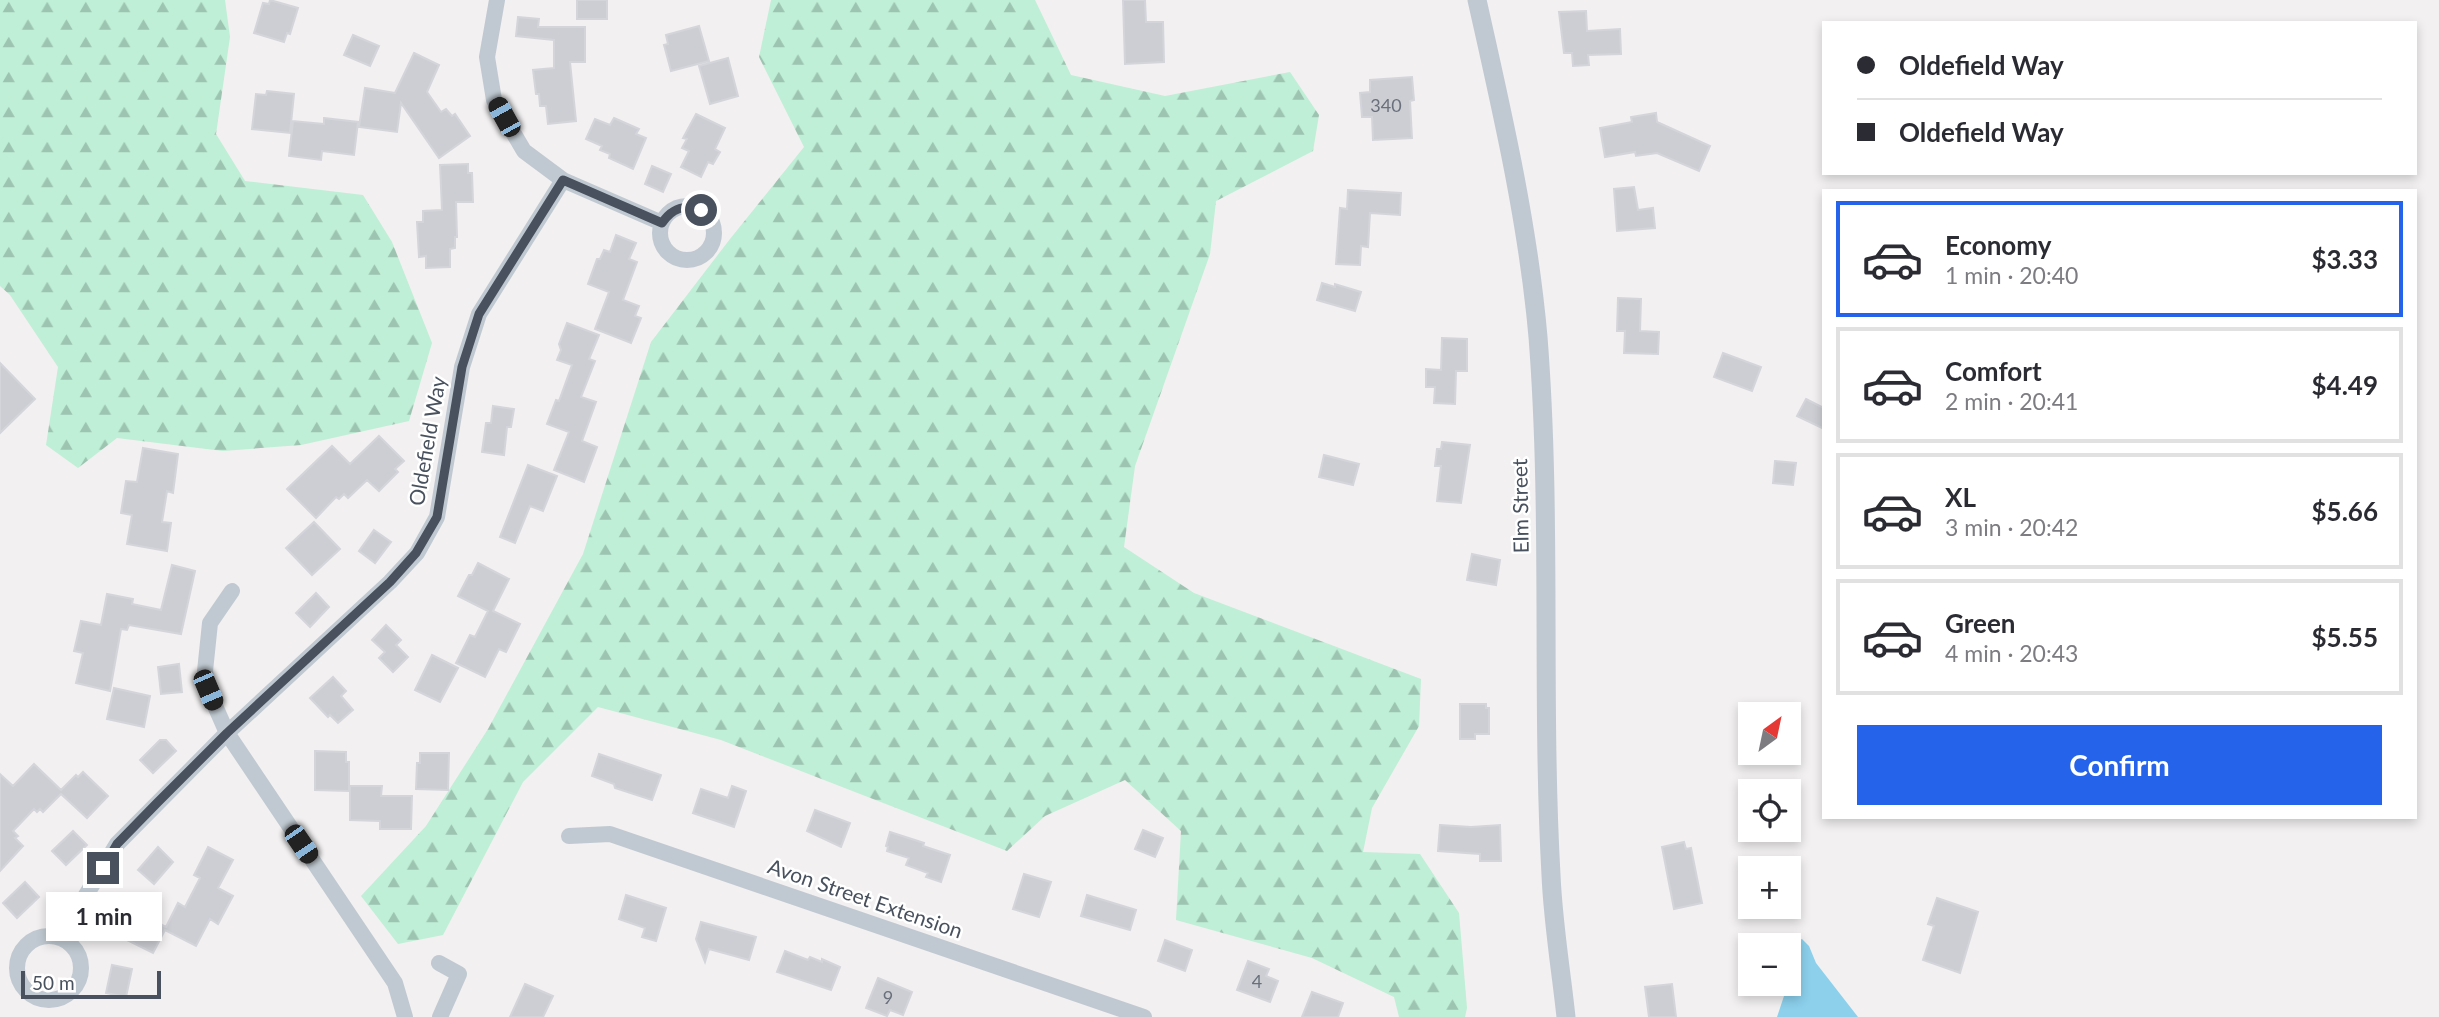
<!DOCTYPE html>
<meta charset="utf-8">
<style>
body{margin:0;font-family:Lato,sans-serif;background:#f7f7f7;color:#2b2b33;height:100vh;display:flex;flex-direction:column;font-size:26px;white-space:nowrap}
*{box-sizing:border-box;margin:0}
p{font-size:23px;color:#7c7c81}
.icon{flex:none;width:38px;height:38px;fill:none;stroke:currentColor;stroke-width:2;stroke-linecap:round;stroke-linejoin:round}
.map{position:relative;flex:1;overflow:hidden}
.panel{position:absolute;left:1822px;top:189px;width:595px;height:630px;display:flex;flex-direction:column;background:#fff;border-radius:0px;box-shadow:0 4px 10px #0003}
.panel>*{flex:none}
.banner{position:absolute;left:1822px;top:21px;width:595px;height:154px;border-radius:0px;box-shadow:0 4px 10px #0003;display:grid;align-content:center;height:154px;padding:0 35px;background:#fff}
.needle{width:46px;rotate:33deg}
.tools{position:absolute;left:1738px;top:702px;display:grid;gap:14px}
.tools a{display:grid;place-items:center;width:63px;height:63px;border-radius:0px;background:#fff;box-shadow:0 4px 10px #0003;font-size:35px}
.scale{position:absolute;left:21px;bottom:18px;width:140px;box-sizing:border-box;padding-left:7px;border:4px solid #48515d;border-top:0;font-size:19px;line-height:24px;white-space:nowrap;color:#48515d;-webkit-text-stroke:5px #fff;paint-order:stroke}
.end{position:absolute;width:32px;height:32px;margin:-16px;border:9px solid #48515d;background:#fff;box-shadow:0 0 0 4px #fff}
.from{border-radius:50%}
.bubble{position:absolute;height:49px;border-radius:0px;background:#fff;box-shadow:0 4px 10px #0003;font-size:23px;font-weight:700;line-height:49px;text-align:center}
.car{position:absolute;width:21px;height:42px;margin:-21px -10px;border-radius:9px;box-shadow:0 0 5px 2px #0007;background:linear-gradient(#222 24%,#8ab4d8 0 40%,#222 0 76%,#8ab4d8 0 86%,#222 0)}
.banner b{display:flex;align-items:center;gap:24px;height:66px;font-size:26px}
.banner b+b{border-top:2px solid #e1e1e2}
.banner i{width:18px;height:18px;background:#2b2b33}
ul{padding:12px 0 0;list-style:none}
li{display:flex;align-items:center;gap:21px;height:116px;margin:0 14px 10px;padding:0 21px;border:4px solid #e1e1e2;border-radius:0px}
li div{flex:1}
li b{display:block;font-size:26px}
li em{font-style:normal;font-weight:700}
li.active{border-color:#2563eb}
li>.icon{width:63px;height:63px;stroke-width:1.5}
.action{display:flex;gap:14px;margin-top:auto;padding:14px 35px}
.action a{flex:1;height:80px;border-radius:0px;background:#2563eb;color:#fff;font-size:28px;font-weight:700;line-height:80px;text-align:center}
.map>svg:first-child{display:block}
.forest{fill:url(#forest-firs)}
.water{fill:#8cd0ec}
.building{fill:#cdced4;stroke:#d4d5db;stroke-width:2}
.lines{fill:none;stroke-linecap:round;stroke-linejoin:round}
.minor{stroke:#c0c9d1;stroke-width:16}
.tertiary{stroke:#c0c9d1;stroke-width:19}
.route{stroke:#48515d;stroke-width:9}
.labels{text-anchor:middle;stroke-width:5;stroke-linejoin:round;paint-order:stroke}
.number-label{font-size:18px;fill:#69707b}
.street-label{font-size:21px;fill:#48515d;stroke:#fff}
</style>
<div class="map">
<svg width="2439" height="1017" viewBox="0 0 2439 1017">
<defs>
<pattern id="forest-firs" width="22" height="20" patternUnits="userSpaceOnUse" patternTransform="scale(1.75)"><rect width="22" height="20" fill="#bfefd6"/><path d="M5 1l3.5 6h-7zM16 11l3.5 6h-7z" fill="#9dc4b1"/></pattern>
</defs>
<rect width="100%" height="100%" fill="#f2f0f0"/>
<path class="forest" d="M0 0H225L230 37 216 134 245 181 363 195 392 242 432 343 409 421 301 445 223 451 117 438 78 468 46 445 58 367 10 295 0 286Z
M771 0H1035L1071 75 1165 96 1290 72 1319 115 1313 151 1216 201 1210 254 1135 466 1124 547 1194 593 1421 679 1419 726 1372 808 1363 852 1420 854 1459 913 1467 1008 1465 1017H1399L1394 997 1312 958 1176 920 1181 831 1125 780 1045 816 1007 851 721 740 598 707 523 782 443 935 398 944 361 896 426 826 488 729 583 554 651 342 730 239 804 147 759 57Z"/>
<path class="water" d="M1802 939 1809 946 1816 963 1858 1017H1777L1788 984 1792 943Z"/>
<path class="building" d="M270 0 298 8 290 34 287 33 284 42 254 33 263 3 269 4Z
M577 0H607V19H577Z
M1123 0H1145L1146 22H1163L1164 62 1125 64Z
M1586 11 1587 31 1620 29 1621 54 1588 55 1589 65 1573 66 1572 53H1564L1559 12Z
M518 17 539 19 538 27H585V62H570L576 121 548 124 546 106H540L539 94H536L533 70 554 68V40L516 36Z
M699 26 709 61 671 71 664 45 668 44 666 35Z
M353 35 379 46 370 66 344 55Z
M414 53 439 65 427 92 441 112 446 109 452 116 455 114 470 136 439 158 401 103 397 132 359 127 365 88 395 93Z
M728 58 738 96 710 104 699 66Z
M1412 77 1414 100 1410 101 1412 138 1373 140 1372 117H1362L1360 93 1370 92V80Z
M267 91 294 94 290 133 252 129 256 94 266 95Z
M1656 113 1657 122 1710 146 1699 171 1657 153 1636 156 1635 152 1605 157 1600 128 1632 122 1631 117Z
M696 114 725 128 715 149 720 152 713 164 708 162 701 177 681 167 689 151 682 148 687 139 683 138Z
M324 118 358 122 354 155 322 151 321 160 289 156 293 121 324 124Z
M614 118 639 129 636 134 646 138 633 169 609 158 610 154 600 150 602 146 586 139 595 119 610 125Z
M468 164V173H472L473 202H456L457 237H455V248L450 249V267L426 268V256L419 257 417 222H423V211L442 210 440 165Z
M652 166 671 174 663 192 645 184Z
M1634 187 1638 210 1653 208 1655 228 1617 231 1614 189Z
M1348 190 1401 193 1400 215 1370 213 1368 247 1361 246 1360 265 1336 264 1340 208 1347 209Z
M616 235 636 243 629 259 637 262 623 300 639 306 635 316 641 318 631 343 595 329 609 292 588 284 597 259H600L604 250 610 252Z
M1322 283 1335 287V284L1361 292 1355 311 1317 300Z
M1618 298 1641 299 1640 331 1659 332 1658 354 1624 353 1625 331H1617Z
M567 323 599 335 589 359 595 361 581 397 596 402 582 441 597 447 584 482 554 470 569 432 547 424 556 400 559 401 572 365 557 360 561 350 559 344Z
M1442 338 1467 339V371H1456L1455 404 1434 403 1435 387H1426V369L1441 370Z
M1723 353 1761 367 1752 391 1714 377Z
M0 363 35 399 0 433Z
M1806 399 1824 408V429L1797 416Z
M493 406 514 409 511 427H507L504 455 482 452 486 423H491Z
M379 436 404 461 395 469 398 472 379 491 367 480 348 498 344 494 339 499 336 497 316 518 287 489 332 446 350 464Z
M1442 442 1470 445 1461 503 1437 501 1441 466H1435L1437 449H1441Z
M143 448 178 454 173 493 167 491 162 522 171 523 167 551 127 544 132 515 121 513 126 481 137 482Z
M1324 455 1359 464 1353 485 1319 477Z
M1775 461 1796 463 1793 485 1773 483Z
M528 465 557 476 543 511 530 506 515 543 500 537Z
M314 522 340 549 312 575 286 548Z
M374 530 391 542 375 563 359 551Z
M1472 554 1500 560 1496 585 1467 580Z
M478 563 509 579 493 611 520 624 506 652 499 649 485 677 456 663 470 635 475 637 488 611 458 596 469 575H472Z
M172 565 195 571 181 634 129 625 127 630 121 629 110 691 76 683 83 653 74 651 81 621 101 625 107 594 133 599 132 604 161 610Z
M316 593 329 607 310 627 296 613Z
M386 625 401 640 396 645 408 657 393 672 379 658 385 652 372 640Z
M432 655 458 668 440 702 415 690Z
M179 664 182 692 161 694 158 667Z
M333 677 346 691 341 696 353 710 338 723 330 715 328 717 310 698Z
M114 688 150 696 144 727 107 719Z
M1460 704H1486V708H1489V734H1475V739H1460Z
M160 740H166L176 751 153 773 140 760Z
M315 751 346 752V762H349V791L315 790Z
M420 753H449L448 790 416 789 417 763H420Z
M599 754 661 775 652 800 615 788 614 784 592 776Z
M34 764 61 790 76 775 78 777 83 772 108 796 87 818 61 794 43 812 40 809 37 812 34 809 13 831 18 836 15 838 23 846 0 871V774L13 786Z
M350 786H382L381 796H412L411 829H380V821L350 820Z
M732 786 746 791 734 827 693 813 701 789 728 798Z
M815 810 850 823 841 847 807 831Z
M1440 825 1471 827 1500 825 1501 861H1480V854L1438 851Z
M1143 830 1163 838 1155 857 1135 849Z
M73 831 87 845 66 865 52 851Z
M890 832 924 843 923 846 950 855 941 882 926 877 928 873 906 865 909 858 887 851 888 847 886 846Z
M1684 842 1686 849 1691 848 1702 903 1674 909 1662 847Z
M158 847 173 862 154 884 138 870Z
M208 847 233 860 218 888 233 896 218 924 210 919 196 946 165 930 153 953 119 936 133 910 166 927 178 903 185 907 200 878 194 875Z
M1024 874 1051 882 1039 917 1013 909Z
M25 882 39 897 17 918 3 903Z
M626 895 666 908 656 941 642 937 645 928 619 919Z
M1087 895 1136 910 1130 930 1081 916Z
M1937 898 1978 912 1960 973 1923 960 1934 926 1928 924Z
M701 922 756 937 749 960 709 949 705 962 696 939Z
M1165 940 1192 950 1185 971 1158 961Z
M785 951 808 960 810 957 822 962V959L840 967 831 990 777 972Z
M1248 961 1269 969 1266 976 1278 981 1270 1002 1237 990Z
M112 965 132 969 126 997 106 993Z
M878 978 912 992 903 1015 890 1010 887 1016 866 1008Z
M525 984 553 996 543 1017H510Z
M1672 984 1676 1017H1649L1645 987Z
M1312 992 1343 1003 1338 1017H1302Z"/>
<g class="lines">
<path class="minor" d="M563 180 662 223
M660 233a27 27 0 1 1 54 0a27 27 0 1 1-54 0Z
M232 591 210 623 205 671 208 690 227 733 395 983 405 1017
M569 836 610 834 1144 1017
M17 968a32 32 0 1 1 64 0a32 32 0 1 1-64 0Z
M60 938 117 844 227 733 390 582 417 553 437 517 462 367 479 314 563 180 524 151 494 100 487 57 497 0
M439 963 459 974 440 1017"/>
<path class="tertiary" d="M1477 0C1502 111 1528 223 1538 337 1552 516 1541 696 1551 875 1553 923 1561 970 1566 1017"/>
</g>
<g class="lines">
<path class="route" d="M103 868 117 844 157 803 227 733 390 582 416 553 437 517 462 367 479 314 563 180 662 223C672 208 684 204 701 210"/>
</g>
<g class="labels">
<g class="number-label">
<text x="1386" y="112">340</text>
<text x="1257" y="988">4</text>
<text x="888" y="1004">9</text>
</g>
<g class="street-label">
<text transform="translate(428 441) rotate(-80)" y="7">Oldefield Way</text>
<text transform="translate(1521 506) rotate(-91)" y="7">Elm Street</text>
<text transform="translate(865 899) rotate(19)" y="7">Avon Street Extension</text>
</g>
</g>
</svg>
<div class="tools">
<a><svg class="needle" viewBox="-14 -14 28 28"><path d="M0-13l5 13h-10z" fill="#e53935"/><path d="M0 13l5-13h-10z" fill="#7c7c81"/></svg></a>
<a><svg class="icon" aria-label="locate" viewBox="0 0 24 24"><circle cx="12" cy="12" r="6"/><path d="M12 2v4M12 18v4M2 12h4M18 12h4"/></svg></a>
<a>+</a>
<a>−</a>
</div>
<div class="scale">50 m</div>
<i class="end from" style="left:701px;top:210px"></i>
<i class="end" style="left:103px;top:868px"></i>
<div class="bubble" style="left:46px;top:892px;width:116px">1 min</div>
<i class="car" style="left:504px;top:117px;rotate:331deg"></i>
<i class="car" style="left:208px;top:690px;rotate:157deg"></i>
<i class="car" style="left:301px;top:844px;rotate:146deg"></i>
<div class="banner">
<b><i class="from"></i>Oldefield Way</b>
<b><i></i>Oldefield Way</b>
</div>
<section class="panel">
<ul>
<li class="active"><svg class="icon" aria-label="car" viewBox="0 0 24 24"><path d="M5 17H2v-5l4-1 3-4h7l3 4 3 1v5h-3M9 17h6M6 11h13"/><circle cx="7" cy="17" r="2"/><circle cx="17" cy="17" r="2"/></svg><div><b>Economy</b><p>1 min · 20:40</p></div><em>$3.33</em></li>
<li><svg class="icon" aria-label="car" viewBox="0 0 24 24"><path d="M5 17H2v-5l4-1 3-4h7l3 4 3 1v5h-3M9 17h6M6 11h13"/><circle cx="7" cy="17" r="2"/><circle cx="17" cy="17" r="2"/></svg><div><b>Comfort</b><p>2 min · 20:41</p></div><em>$4.49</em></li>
<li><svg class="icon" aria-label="car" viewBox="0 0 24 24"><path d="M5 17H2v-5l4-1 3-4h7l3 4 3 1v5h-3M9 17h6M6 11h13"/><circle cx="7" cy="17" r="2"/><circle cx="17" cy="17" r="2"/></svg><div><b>XL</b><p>3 min · 20:42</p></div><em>$5.66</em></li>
<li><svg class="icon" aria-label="car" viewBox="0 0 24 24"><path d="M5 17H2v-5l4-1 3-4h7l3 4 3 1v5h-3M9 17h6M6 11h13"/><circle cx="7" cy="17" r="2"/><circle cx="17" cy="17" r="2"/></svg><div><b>Green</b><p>4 min · 20:43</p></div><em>$5.55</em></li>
</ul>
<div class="action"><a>Confirm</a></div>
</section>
</div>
